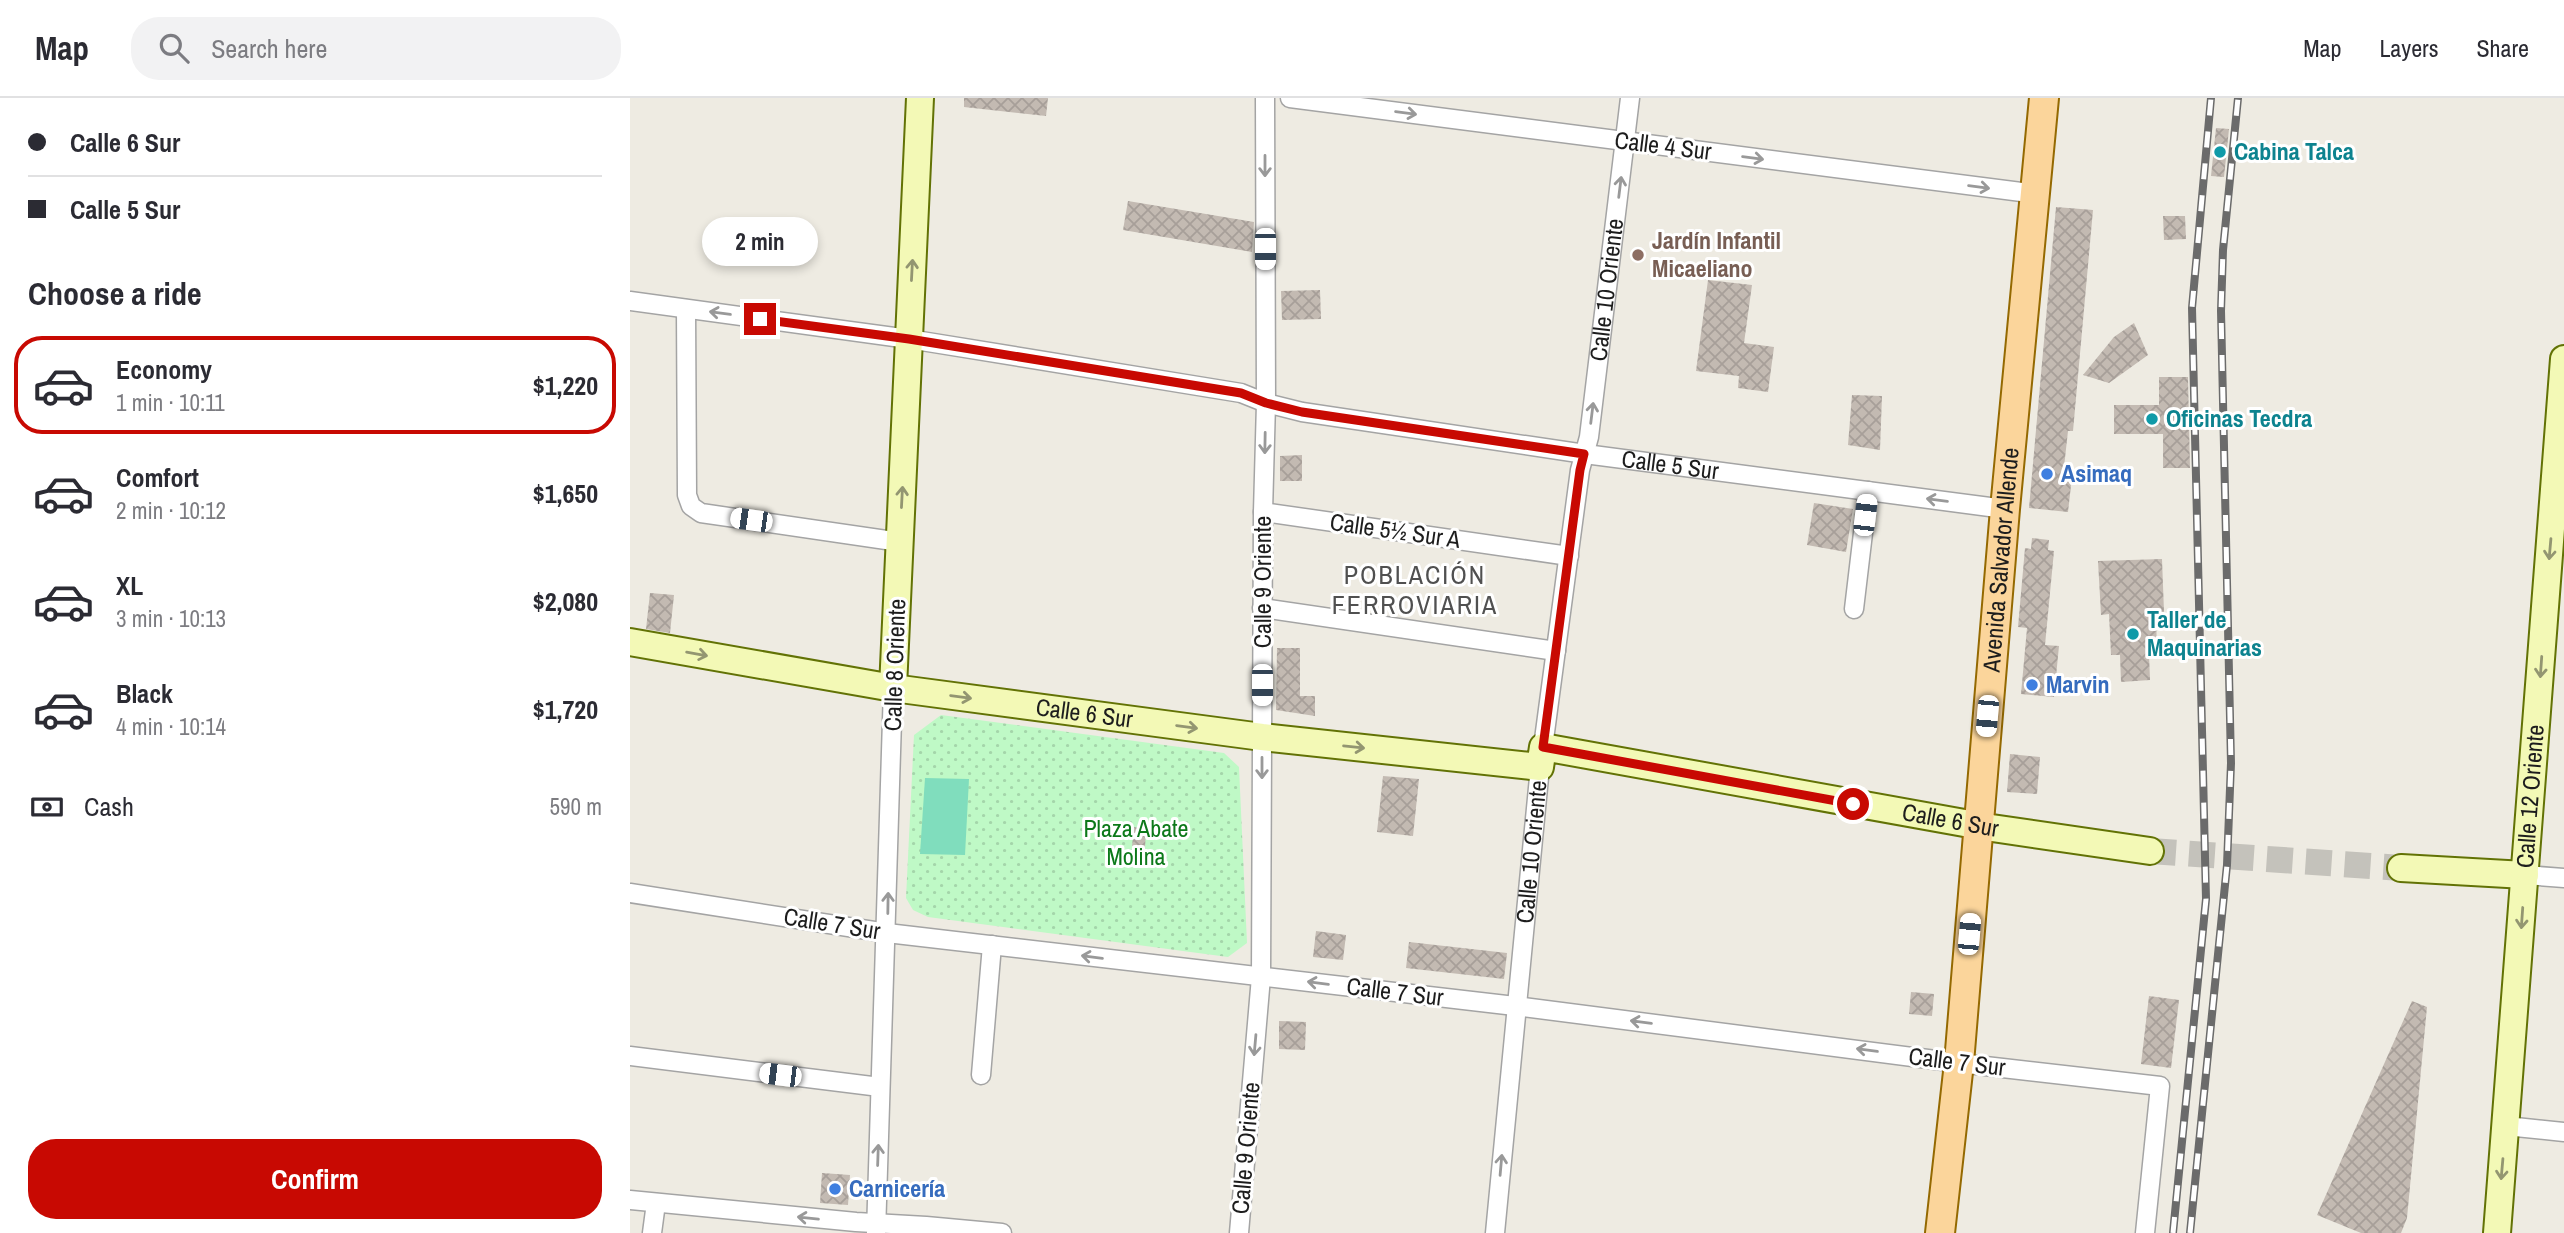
<!DOCTYPE html>
<meta charset="utf-8">
<style>
body{margin:0;font-family:"Archivo Narrow",sans-serif;background:#f2f2f3;color:#2b2b33;height:100vh;display:flex;flex-direction:column;font-size:26px;white-space:nowrap}
*{box-sizing:border-box;margin:0}
p{font-size:23px;color:#7c7c81}
.icon{flex:none;width:38px;height:38px;fill:none;stroke:currentColor;stroke-width:2;stroke-linecap:round;stroke-linejoin:round}
.map{position:relative;flex:1;overflow:hidden}
.side{display:flex;flex-direction:column;background:#fff;width:630px}
.side>*{flex:none}
.guide{display:grid;align-content:center;height:154px;padding:0 28px;background:#fff}
.end{position:absolute;width:32px;height:32px;margin:-16px;border:9px solid #c80902;background:#fff;box-shadow:0 0 0 4px #fff}
.from{border-radius:50%}
.bubble{position:absolute;height:49px;border-radius:24px;background:#fff;box-shadow:0 4px 10px #0003;font-size:23px;font-weight:700;line-height:49px;text-align:center}
.car{position:absolute;width:21px;height:42px;margin:-21px -10px;border-radius:9px;box-shadow:0 0 5px 2px #0007;background:linear-gradient(#fff 24%,#345 0 40%,#fff 0 76%,#345 0 86%,#fff 0)}
.guide b{display:flex;align-items:center;gap:24px;height:66px;font-size:26px}
.guide b+b{border-top:2px solid #e1e1e2}
.guide i{width:18px;height:18px;background:#2b2b33}
ul{padding:0;list-style:none}
li{display:flex;align-items:center;gap:21px;height:98px;margin:0 14px 10px;padding:0 14px;border:4px solid transparent;border-radius:28px}
li div{flex:1}
li b{display:block;font-size:26px}
li em{font-style:normal;font-weight:700}
li.selected{border-color:#c80902}
li>.icon{width:63px;height:63px;stroke-width:1.5}
h2{padding:0 28px;font-size:32px;line-height:84px}
.pay{display:flex;align-items:center;gap:18px;height:77px;padding:0 28px;font-size:26px}
.pay p{margin-inline-start:auto}
.cta{display:flex;gap:14px;margin-top:auto;padding:14px 28px}
.cta a{flex:1;height:80px;border-radius:28px;background:#c80902;color:#fff;font-size:28px;font-weight:700;line-height:80px;text-align:center}
header{display:flex;align-items:center;gap:42px;box-sizing:border-box;height:98px;padding:0 35px;background:#fff;border-bottom:2px solid #e1e1e2}
header strong{font-size:33px}
nav{display:flex;gap:38px;margin-inline-start:auto;font-size:24px}
.search{width:490px;height:63px;background:#f2f2f3;display:flex;align-items:center;gap:18px;box-sizing:border-box;padding:0 24px;border-radius:28px;color:#7c7c81;font-size:26px}
main{display:flex;flex:1;min-height:0}
.map>svg:first-child{display:block}
.park{fill:url(#park-dots)}
.pitch{fill:#80ddbd}
.building{fill:url(#building-cross-hatch)}
.lines{fill:none;stroke-linecap:round;stroke-linejoin:round}
.secondary-tunnel{stroke:#c4c2bb;stroke-width:26;stroke-dasharray:26 13;stroke-linecap:butt}
.street-casing{stroke:#a4a4a4;stroke-width:21}
.secondary-casing{stroke:#627205;stroke-width:30}
.primary-casing{stroke:#946901;stroke-width:32}
.street{stroke:#fff;stroke-width:18}
.secondary{stroke:#f3f9b6;stroke-width:26}
.primary{stroke:#fbd59b;stroke-width:28}
.rail-casing{stroke:#6b6b6b;stroke-width:8}
.rail{stroke:#fff;stroke-width:5;stroke-dasharray:16;stroke-linecap:butt}
.oneway{stroke:#999}
.oneway2{stroke:#939671}
.route{stroke:#c80902;stroke-width:9}
.culture-dot{fill:#0f9aa8;stroke:#fff;stroke-width:2.5}
.education-dot{fill:#8d6e63;stroke:#fff;stroke-width:2.5}
.shop-dot{fill:#3f7fe0;stroke:#fff;stroke-width:2.5}
.labels{text-anchor:middle;stroke-width:6;stroke-linejoin:round;paint-order:stroke}
.street-label{font-size:24px;fill:#1d1d1d;stroke:#fff}
.culture-label{font-size:24px;font-weight:bold;fill:#0d838f;stroke:#fff;text-anchor:start}
.education-label{font-size:24px;font-weight:bold;fill:#785e54;stroke:#fff;text-anchor:start}
.shop-label{font-size:24px;font-weight:bold;fill:#366cbe;stroke:#fff;text-anchor:start}
.park-label{font-size:24px;fill:#0c7919;stroke:#fff}
.neighbourhood-label{font-size:26px;letter-spacing:2px;fill:#505050;stroke:#fff}
</style>
<header>
<strong>Map</strong>
<div class="search"><svg class="icon" aria-label="search" viewBox="0 0 24 24"><circle cx="10" cy="10" r="6"/><path d="M15 15l6 6"/></svg>Search here</div>
<nav><a>Map</a><a>Layers</a><a>Share</a></nav>
</header>
<main>
<section class="side">
<div class="guide">
<b><i class="from"></i>Calle 6 Sur</b>
<b><i></i>Calle 5 Sur</b>
</div>
<h2>Choose a ride</h2>
<ul>
<li class="selected"><svg class="icon" aria-label="car" viewBox="0 0 24 24"><path d="M5 17H2v-5l4-1 3-4h7l3 4 3 1v5h-3M9 17h6M6 11h13"/><circle cx="7" cy="17" r="2"/><circle cx="17" cy="17" r="2"/></svg><div><b>Economy</b><p>1 min · 10:11</p></div><em>$1,220</em></li>
<li><svg class="icon" aria-label="car" viewBox="0 0 24 24"><path d="M5 17H2v-5l4-1 3-4h7l3 4 3 1v5h-3M9 17h6M6 11h13"/><circle cx="7" cy="17" r="2"/><circle cx="17" cy="17" r="2"/></svg><div><b>Comfort</b><p>2 min · 10:12</p></div><em>$1,650</em></li>
<li><svg class="icon" aria-label="car" viewBox="0 0 24 24"><path d="M5 17H2v-5l4-1 3-4h7l3 4 3 1v5h-3M9 17h6M6 11h13"/><circle cx="7" cy="17" r="2"/><circle cx="17" cy="17" r="2"/></svg><div><b>XL</b><p>3 min · 10:13</p></div><em>$2,080</em></li>
<li><svg class="icon" aria-label="car" viewBox="0 0 24 24"><path d="M5 17H2v-5l4-1 3-4h7l3 4 3 1v5h-3M9 17h6M6 11h13"/><circle cx="7" cy="17" r="2"/><circle cx="17" cy="17" r="2"/></svg><div><b>Black</b><p>4 min · 10:14</p></div><em>$1,720</em></li>
</ul>
<div class="pay"><svg class="icon" aria-label="cash" viewBox="0 0 24 24"><path d="M3 7h18v10H3z"/><circle cx="12" cy="12" r="2"/></svg>Cash<p>590 m</p></div>
<div class="cta"><a>Confirm</a></div>
</section>
<div class="map">
<svg width="1934" height="1135" viewBox="0 0 1934 1135">
<defs>
<pattern id="park-dots" width="8" height="8" patternUnits="userSpaceOnUse" patternTransform="scale(1.75)"><rect width="8" height="8" fill="#bff9c6"/><path d="M2 2h.1M6 6h.1" fill="none" stroke="#a4d5aa" stroke-width="1.8" stroke-linecap="round"/></pattern>
<pattern id="building-cross-hatch" width="8" height="8" patternUnits="userSpaceOnUse" patternTransform="scale(1.75)"><rect width="8" height="8" fill="#c3bab2"/><path d="M0 0l8 8M0 8l8-8" fill="none" stroke="#a79f99"/></pattern>
</defs>
<rect width="100%" height="100%" fill="#eeebe2"/>
<path class="park" d="M311 617 594 655 609 669 617 845 598 859 298 819 283 812 276 800 284 637Z"/>
<path class="pitch" d="M295 680 339 681 335 757 290 756Z"/>
<path class="building" d="M334 0H418L416 18 334 9Z
M1586 30 1599 31 1594 79 1581 78Z
M498 103 624 124 622 154 493 132Z
M1426 109 1463 112 1443 333H1438L1434 369 1443 370 1438 414 1399 410Z
M1533 118H1555L1556 141 1534 142Z
M1078 182 1122 187 1114 245 1144 249 1138 294 1108 290 1109 278 1066 273Z
M690 192 691 221 652 222 651 193Z
M1504 225 1518 257 1479 285 1453 277 1484 239Z
M1529 279H1558L1560 370H1533V336H1484V307H1529Z
M1222 297 1252 298 1250 352 1218 347Z
M672 357V383H650V358Z
M1184 405 1223 411 1216 454 1177 447Z
M1402 440 1419 442 1418 452 1424 453 1415 547 1429 548 1424 599 1391 596 1397 530 1388 529 1395 450 1401 451Z
M1532 461 1534 514H1526L1527 556H1519L1520 582 1491 584 1490 557H1481L1479 516 1471 517 1468 463Z
M20 495 44 497 40 535 16 531Z
M647 550H670V598H685V618L646 612Z
M1380 656 1410 659 1407 696 1377 694Z
M753 678 789 681 783 738 747 734Z
M504 729 516 731 515 750 502 748Z
M686 833 716 837 713 862 683 859Z
M779 844 877 855 874 881 776 870Z
M1281 894 1304 896 1302 918 1279 916Z
M1519 898 1549 902 1541 970 1511 966Z
M1782 903 1797 909 1777 1120 1771 1135H1731L1687 1117Z
M649 923 676 924 675 952 649 951Z
M192 1075 220 1077 218 1107 190 1105Z"/>
<g class="lines">
<path class="secondary-tunnel" d="M1520 753 1771 770"/>
<g class="street-casing">
<g id="street">
<path d="M660 0 1407 96"/>
<path id="s1" d="M0 203 279 241 611 295 636 305 672 314 955 356 1375 411"/>
<path d="M56 211 57 397 61 408 71 415 270 444"/>
<path d="M633 414 939 458"/>
<path d="M632 510 926 553"/>
<path d="M1224 511 1238 393"/>
<path id="s2" d="M913 649 950 372 959 339 1000 0"/>
<path d="M1895 777 1934 780"/>
<path d="M0 795 257 835 885 908 1329 965 1530 988 1515 1135"/>
<path d="M0 958 250 989"/>
<path d="M351 977 362 847"/>
<path d="M1876 1028 1934 1034"/>
<path d="M0 1102 226 1124 296 1128 372 1135"/>
<path d="M22 1135 26 1105"/>
<path d="M246 1135 263 590"/>
<path d="M609 1135 631 879 633 414 636 305 635 0"/>
<path id="s3" d="M865 1135 910 669"/>
</g>
</g>
<g class="secondary-casing">
<g id="secondary">
<path id="s4" d="M0 544 263 590 632 639 910 669 913 649 1362 730 1520 753"/>
<path d="M263 590 290 0"/>
<path d="M1771 770 1895 777"/>
<path id="s5" d="M1867 1135 1934 261"/>
</g>
</g>
<g class="primary-casing">
<g id="primary">
<path id="s6" d="M1310 1135 1329 965 1375 411 1414 0"/>
</g>
</g>
<use href="#street" class="street"/>
<use href="#secondary" class="secondary"/>
<use href="#primary" class="primary"/>
<g class="rail-casing">
<path id="rail" d="M1543 1135 1576 801 1562 210 1581 0
M1560 1135 1597 767 1601 665 1591 213 1593 152 1608 0"/>
</g>
<use href="#rail" class="rail"/>
</g>
<defs><path id="oneway-shaft" d="M-6 0H5M1.5-3L5.5 0L1.5 3" fill="none" stroke-width="1.6" stroke-linecap="round" stroke-linejoin="round" transform="scale(1.75)"/></defs>
<g class="oneway">
<use href="#oneway-shaft" transform="translate(776 15) rotate(7)"/>
<use href="#oneway-shaft" transform="translate(1123 60) rotate(7)"/>
<use href="#oneway-shaft" transform="translate(635 68) rotate(90)"/>
<use href="#oneway-shaft" transform="translate(990 89) rotate(-83)"/>
<use href="#oneway-shaft" transform="translate(1349 89) rotate(7)"/>
<use href="#oneway-shaft" transform="translate(90 215) rotate(-172)"/>
<use href="#oneway-shaft" transform="translate(962 315) rotate(-83)"/>
<use href="#oneway-shaft" transform="translate(635 345) rotate(91)"/>
<use href="#oneway-shaft" transform="translate(1307 402) rotate(-173)"/>
<use href="#oneway-shaft" transform="translate(632 670) rotate(90)"/>
<use href="#oneway-shaft" transform="translate(258 805) rotate(-89)"/>
<use href="#oneway-shaft" transform="translate(462 859) rotate(-173)"/>
<use href="#oneway-shaft" transform="translate(688 885) rotate(-173)"/>
<use href="#oneway-shaft" transform="translate(1011 924) rotate(-173)"/>
<use href="#oneway-shaft" transform="translate(625 947) rotate(95)"/>
<use href="#oneway-shaft" transform="translate(1237 952) rotate(-172)"/>
<use href="#oneway-shaft" transform="translate(248 1057) rotate(-88)"/>
<use href="#oneway-shaft" transform="translate(871 1067) rotate(-85)"/>
<use href="#oneway-shaft" transform="translate(178 1120) rotate(-174)"/>
</g>
<g class="oneway2">
<use href="#oneway-shaft" transform="translate(282 172) rotate(-87)"/>
<use href="#oneway-shaft" transform="translate(272 399) rotate(-87)"/>
<use href="#oneway-shaft" transform="translate(1920 451) rotate(95)"/>
<use href="#oneway-shaft" transform="translate(67 556) rotate(10)"/>
<use href="#oneway-shaft" transform="translate(1911 569) rotate(94)"/>
<use href="#oneway-shaft" transform="translate(331 599) rotate(8)"/>
<use href="#oneway-shaft" transform="translate(557 629) rotate(8)"/>
<use href="#oneway-shaft" transform="translate(724 649) rotate(6)"/>
<use href="#oneway-shaft" transform="translate(1892 820) rotate(94)"/>
<use href="#oneway-shaft" transform="translate(1872 1071) rotate(95)"/>
</g>
<g class="lines">
<path class="route" d="M130 221 279 241 611 295 636 305 672 314 954 356 950 372 913 649 1223 706"/>
</g>
<g class="culture-dot">
<circle cx="1590" cy="54" r="7"/>
<circle cx="1522" cy="321" r="7"/>
<circle cx="1503" cy="536" r="7"/>
</g>
<circle class="education-dot" cx="1008" cy="157" r="7"/>
<g class="shop-dot">
<circle cx="1417" cy="376" r="7"/>
<circle cx="1402" cy="587" r="7"/>
<circle cx="205" cy="1091" r="7"/>
</g>
<g class="labels">
<g class="street-label">
<text transform="translate(1033 48) rotate(7)" y="8">Calle 4 Sur</text>
<text dy="8" stroke="none"><textPath href="#s2" startOffset="462">Calle 10 Oriente</textPath></text>
<text dy="8" stroke="none"><textPath href="#s1" startOffset="1054">Calle 5 Sur</textPath></text>
<text transform="translate(765 433) rotate(8)" y="8">Calle 5½ Sur A</text>
<text dy="8" stroke="none"><textPath href="#s6" startOffset="676">Avenida Salvador Allende</textPath></text>
<text transform="translate(633 484) rotate(-90)" y="8">Calle 9 Oriente</text>
<text transform="translate(265 567) rotate(-88)" y="8">Calle 8 Oriente</text>
<text dy="8" stroke="none"><textPath href="#s4" startOffset="460">Calle 6 Sur</textPath></text>
<text dy="8" stroke="none"><textPath href="#s5" startOffset="438">Calle 12 Oriente</textPath></text>
<text dy="8" stroke="none"><textPath href="#s4" startOffset="1353">Calle 6 Sur</textPath></text>
<text dy="8" stroke="none"><textPath href="#s3" startOffset="383">Calle 10 Oriente</textPath></text>
<text transform="translate(202 826) rotate(9)" y="8">Calle 7 Sur</text>
<text transform="translate(765 894) rotate(7)" y="8">Calle 7 Sur</text>
<text transform="translate(1327 964) rotate(7)" y="8">Calle 7 Sur</text>
<text transform="translate(616 1050) rotate(-85)" y="8">Calle 9 Oriente</text>
</g>
<g class="culture-label">
<text x="1604" y="62">Cabina Talca</text>
<text x="1536" y="329">Oficinas Tecdra</text>
<text x="1517" y="530">Taller de<tspan x="1517" dy="28">Maquinarias</tspan></text>
</g>
<g class="education-label">
<text x="1022" y="151">Jardín Infantil<tspan x="1022" dy="28">Micaeliano</tspan></text>
</g>
<g class="shop-label">
<text x="1431" y="384">Asimaq</text>
<text x="1416" y="595">Marvin</text>
<text x="219" y="1099">Carnicería</text>
</g>
<g class="park-label">
<text x="506" y="739">Plaza Abate<tspan x="506" dy="28">Molina</tspan></text>
</g>
<g class="neighbourhood-label">
<text x="785" y="486">POBLACIÓN<tspan x="785" dy="30">FERROVIARIA</tspan></text>
</g>
</g>
</svg>
<i class="end from" style="left:1223px;top:706px"></i>
<i class="end" style="left:130px;top:221px"></i>
<div class="bubble" style="left:72px;top:119px;width:116px">2 min</div>
<i class="car" style="left:635px;top:151px;rotate:180deg"></i>
<i class="car" style="left:1235px;top:417px;rotate:7deg"></i>
<i class="car" style="left:121px;top:422px;rotate:278deg"></i>
<i class="car" style="left:632px;top:587px;rotate:180deg"></i>
<i class="car" style="left:1357px;top:618px;rotate:185deg"></i>
<i class="car" style="left:1339px;top:836px;rotate:5deg"></i>
<i class="car" style="left:150px;top:977px;rotate:277deg"></i>
</div>
</main>
